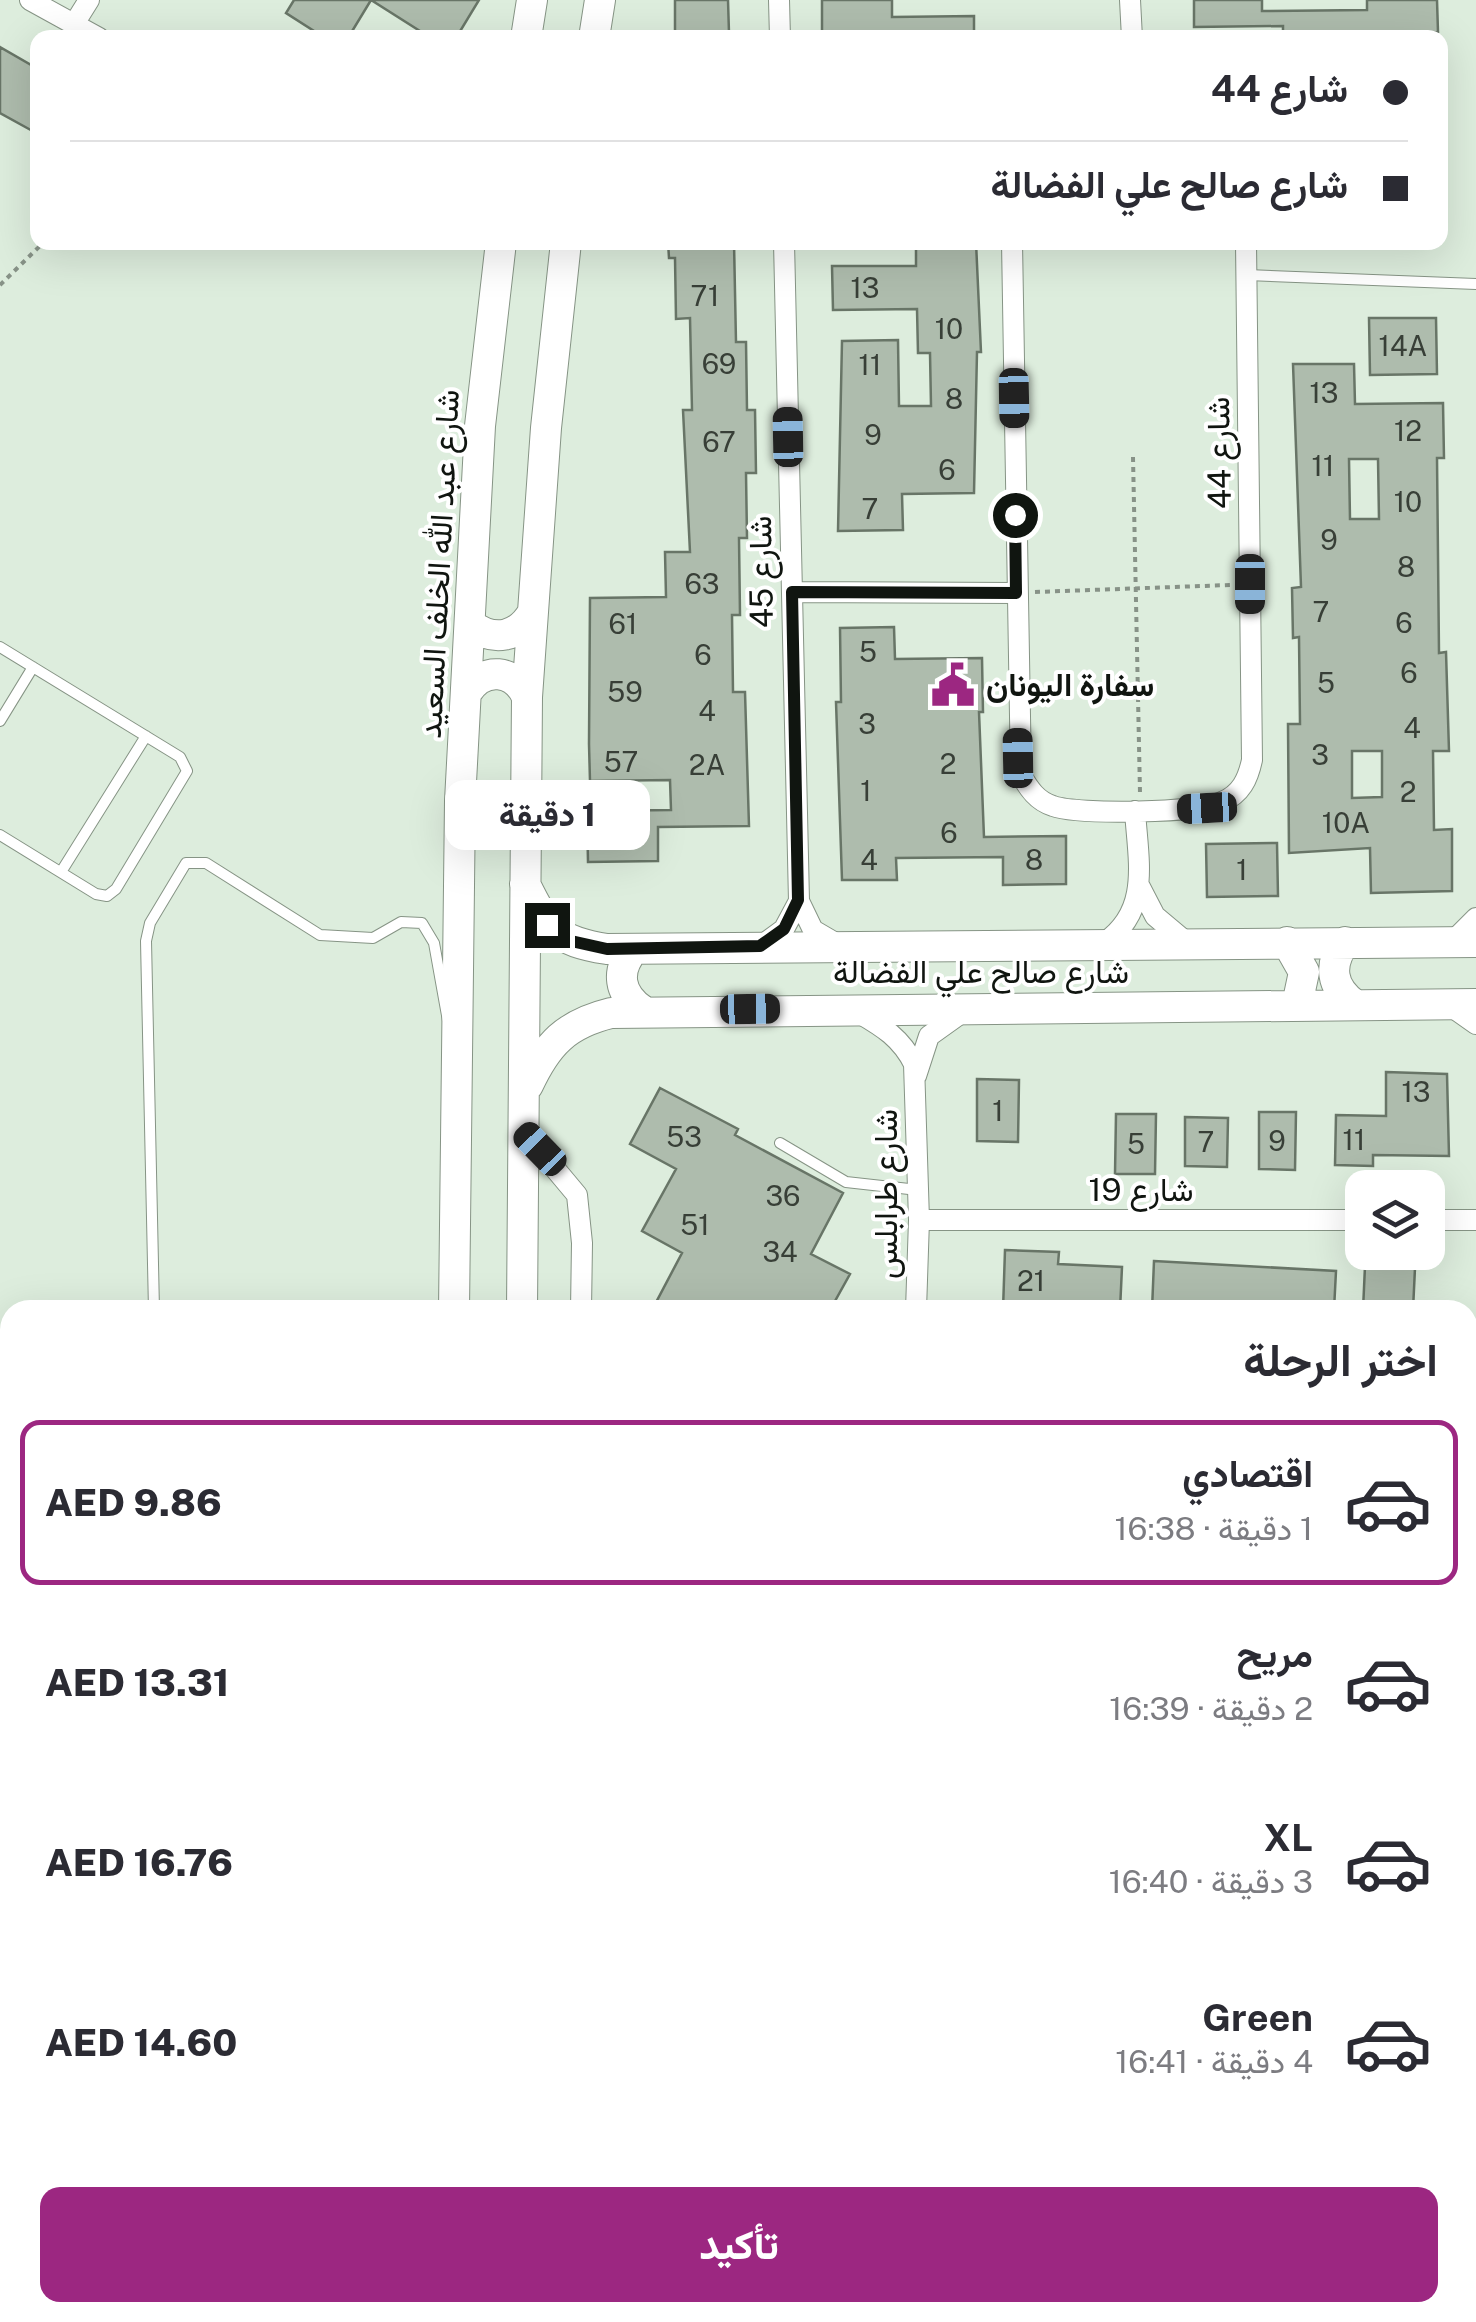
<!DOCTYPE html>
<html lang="ar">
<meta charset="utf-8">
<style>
body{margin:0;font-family:"Public Sans",Vazirmatn,sans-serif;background:#f7f7f7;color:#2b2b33;direction:rtl;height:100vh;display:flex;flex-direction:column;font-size:38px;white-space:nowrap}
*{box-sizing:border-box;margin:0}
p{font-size:32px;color:#7c7c81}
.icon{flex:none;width:55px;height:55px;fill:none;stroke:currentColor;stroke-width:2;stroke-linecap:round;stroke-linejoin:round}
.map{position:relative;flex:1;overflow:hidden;direction:ltr}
.side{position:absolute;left:0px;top:1300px;width:1478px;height:1022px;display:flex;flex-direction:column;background:#fff;border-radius:30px 30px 0 0;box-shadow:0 10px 40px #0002;direction:rtl}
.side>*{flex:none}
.guide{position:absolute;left:30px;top:30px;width:1418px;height:220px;border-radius:20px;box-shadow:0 10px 40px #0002;direction:rtl;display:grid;align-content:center;height:220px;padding:0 40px;background:#fff}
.tools{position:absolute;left:1345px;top:1170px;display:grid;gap:20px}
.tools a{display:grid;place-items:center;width:100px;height:100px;border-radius:20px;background:#fff;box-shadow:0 10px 40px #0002;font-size:50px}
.end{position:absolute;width:45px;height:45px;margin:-22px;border:12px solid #101510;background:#fff;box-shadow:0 0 0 5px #fff}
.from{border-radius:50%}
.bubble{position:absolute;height:70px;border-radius:20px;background:#fff;box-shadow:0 10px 40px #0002;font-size:32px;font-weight:800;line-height:70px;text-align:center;direction:rtl}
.car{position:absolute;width:30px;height:60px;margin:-30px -15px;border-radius:12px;box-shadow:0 0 8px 2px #0007;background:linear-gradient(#222 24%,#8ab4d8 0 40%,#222 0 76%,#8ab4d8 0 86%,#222 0)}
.guide b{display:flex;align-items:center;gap:35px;height:95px;font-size:38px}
.guide b+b{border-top:2px solid #e1e1e2}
.guide i{width:25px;height:25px;background:#2b2b33}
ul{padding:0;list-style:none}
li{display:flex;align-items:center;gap:30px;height:165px;margin:0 20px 15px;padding:0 20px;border:5px solid transparent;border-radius:20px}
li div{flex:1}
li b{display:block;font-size:38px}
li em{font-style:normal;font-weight:800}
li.selected{border-color:#9c2781}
li>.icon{width:90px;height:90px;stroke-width:1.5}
h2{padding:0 40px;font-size:45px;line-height:120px}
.button{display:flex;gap:20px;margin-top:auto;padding:20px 40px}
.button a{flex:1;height:115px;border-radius:20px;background:#9c2781;color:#fff;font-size:40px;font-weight:800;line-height:115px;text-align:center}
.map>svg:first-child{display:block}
.building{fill:#aebcad;stroke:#687567;stroke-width:2.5;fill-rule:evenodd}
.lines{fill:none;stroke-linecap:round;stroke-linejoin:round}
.lane-casing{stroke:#869485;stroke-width:12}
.street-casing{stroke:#869485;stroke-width:22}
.secondary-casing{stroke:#869485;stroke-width:32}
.path{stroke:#879287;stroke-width:4;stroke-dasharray:5 5;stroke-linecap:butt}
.lane{stroke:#fff;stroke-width:10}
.street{stroke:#fff;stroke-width:20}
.secondary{stroke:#fff;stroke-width:30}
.route{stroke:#101510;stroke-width:12}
.labels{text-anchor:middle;stroke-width:8;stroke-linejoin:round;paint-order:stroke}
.number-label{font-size:28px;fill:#383f37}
.street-label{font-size:32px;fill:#101510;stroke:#fff}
.poi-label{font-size:32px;font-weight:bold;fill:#101510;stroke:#fff;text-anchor:start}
</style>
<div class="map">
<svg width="1476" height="2322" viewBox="0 0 1476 2322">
<rect width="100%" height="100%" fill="#ddeddd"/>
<path class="building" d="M294 0H479L456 38H431L371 0 348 38H325L286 13Z
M675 0H728L729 33H675Z
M822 0H892V17L974 16V38H822Z
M1194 0H1262V11L1367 10V0H1437L1438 32 1283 38V26L1194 27Z
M0 47 38 69V134L0 113Z
M668 242H734L736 342H746L747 410H755L756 473H746L747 538H739L740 615H732L733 692H745L749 826 658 827V861L588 862 587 811 671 810 670 780 590 781 589 744 590 598 666 597 665 552H690L683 410H692L690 318 676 319 675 258H669Z
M916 242H976L981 352H977L974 493 902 494 903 530 838 531 842 341 898 340 899 406H931L930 353H918L917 309 833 310 832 266H916Z
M1369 318H1436L1437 374 1370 375Z
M1293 364H1354L1355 404 1443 403 1444 458H1437L1439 653 1446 652 1449 751H1433L1434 830 1452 829V891L1371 893 1370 848 1289 853 1288 724H1300L1299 637 1293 638 1292 588 1301 587ZM1349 459H1378L1379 519H1350ZM1352 751H1382V797L1352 798Z
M894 627 895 659 982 658 983 712H979L984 837 1066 836V884L1003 885V857L896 858 897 880H842L836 702H841L840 628Z
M1277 843 1278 896 1207 897 1206 844Z
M1386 1072 1447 1074 1449 1156 1373 1155V1166L1335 1165 1336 1115 1386 1116Z
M977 1079 1019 1080 1018 1142 977 1141Z
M660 1088 738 1129 735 1135 843 1193 811 1254 850 1274 830 1310H652L682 1253 642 1231 676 1169 630 1144Z
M1259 1112H1296L1295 1170 1259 1169Z
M1116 1114H1156L1155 1174H1115Z
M1185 1117 1228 1118 1227 1167 1185 1166Z
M1005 1250 1059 1252 1058 1264 1122 1267 1120 1310H1003Z
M1154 1261 1336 1271 1334 1310H1152Z
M1365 1266 1415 1268 1413 1310H1363Z"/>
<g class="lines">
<g class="lane-casing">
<path id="lane" d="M1247 275 1476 284
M0 647 180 757 187 771 116 889 107 896 96 894 0 835
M0 721 33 667
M61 872 146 736
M780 1143 846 1182 918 1190
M154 1310 146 941 150 923 186 863H206L320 935 373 938 401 922 422 923 434 943 448 1021
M0 1660 10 1666
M0 1727 10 1732
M0 1763 10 1766
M0 2178 10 2185
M0 2255 10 2237
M106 2312 124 2322
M155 2312 184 2313
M35 2322 40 2312"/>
</g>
<g class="street-casing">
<path id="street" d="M30 0 99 38
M779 0 780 38
M1130 0 1132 38
M74 24 89 0
M784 242 799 901 813 930 837 944
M1012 242 1021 775C1029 789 1037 801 1053 806 1078 815 1199 813 1222 802 1241 794 1248 779 1252 760L1246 242
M792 592 1016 593
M1140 887 1155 916 1186 942
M1105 942C1151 910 1138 860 1135 811
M1452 942 1476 918
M761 946 784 929 799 901
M1449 1005 1476 1024
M859 1013C883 1027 901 1038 914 1064L919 1220 916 1310
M916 1076 929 1036 964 1011
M526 1134 577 1195 582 1243 581 1310
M919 1220H1362
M1428 1220H1476
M1468 1604H1476
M1468 1738 1476 1657
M1468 1756H1476
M1468 2089 1476 2091
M399 2322 405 2312
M744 2322 748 2312
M1350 2322 1353 2312"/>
</g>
<g class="secondary-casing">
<path id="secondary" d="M526 38 532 0
M594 38 600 0
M471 625C494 642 518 638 533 612
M467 692C483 666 515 669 527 697
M525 884C547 929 556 941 607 949L1476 942
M1287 942 1304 972 1297 1005
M1345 942C1328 965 1331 987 1354 1004
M634 949C615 971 619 994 642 1010
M528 1085C547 1044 566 1024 611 1013L1476 1004
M454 1310 460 801 480 426 501 242
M522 1310 527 697 546 428 566 242
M0 1361 10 1364
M0 1429 10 1431
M256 2322 260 2312
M323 2322 327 2312"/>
</g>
<path class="path" d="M0 285 44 242
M1133 457 1140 793
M1035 592 1230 585"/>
<use href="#lane" class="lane"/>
<use href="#street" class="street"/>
<use href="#secondary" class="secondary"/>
</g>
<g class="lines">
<path class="route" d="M547 925 562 939 607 949 760 946 784 929 798 900 792 592 1016 593 1015 515"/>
</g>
<defs>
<g id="civic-bare" transform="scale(3.45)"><path d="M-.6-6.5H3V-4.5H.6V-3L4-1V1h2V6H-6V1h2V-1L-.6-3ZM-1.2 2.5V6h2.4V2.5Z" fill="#9c2781" stroke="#fff" stroke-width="2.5" paint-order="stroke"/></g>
</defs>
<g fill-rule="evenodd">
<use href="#civic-bare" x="953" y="685"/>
</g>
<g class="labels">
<g class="number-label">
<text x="865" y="298">13</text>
<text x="705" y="306">71</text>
<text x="949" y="339">10</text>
<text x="1403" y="356">14A</text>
<text x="719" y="374">69</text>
<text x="870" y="375">11</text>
<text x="1324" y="403">13</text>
<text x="954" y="409">8</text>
<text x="1408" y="441">12</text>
<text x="873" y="445">9</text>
<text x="719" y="452">67</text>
<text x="1323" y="476">11</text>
<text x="947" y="480">6</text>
<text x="1408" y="512">10</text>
<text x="870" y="519">7</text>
<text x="1329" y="550">9</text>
<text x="1406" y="577">8</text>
<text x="702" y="594">63</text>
<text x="1321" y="622">7</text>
<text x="1404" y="633">6</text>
<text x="623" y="634">61</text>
<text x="868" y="662">5</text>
<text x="703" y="665">6</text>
<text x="1409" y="683">6</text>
<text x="1326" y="693">5</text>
<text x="625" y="702">59</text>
<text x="707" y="721">4</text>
<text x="867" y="734">3</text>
<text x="1412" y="738">4</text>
<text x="1320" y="765">3</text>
<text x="621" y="772">57</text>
<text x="948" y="774">2</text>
<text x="707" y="775">2A</text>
<text x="866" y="801">1</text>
<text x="1408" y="802">2</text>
<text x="1346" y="833">10A</text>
<text x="949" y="843">6</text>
<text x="869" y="870">4</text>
<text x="1034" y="870">8</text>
<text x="1242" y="880">1</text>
<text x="1416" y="1102">13</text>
<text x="998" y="1121">1</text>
<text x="684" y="1147">53</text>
<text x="1354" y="1150">11</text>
<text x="1277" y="1151">9</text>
<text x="1206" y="1152">7</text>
<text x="1136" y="1154">5</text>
<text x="783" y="1206">36</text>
<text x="695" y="1235">51</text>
<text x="780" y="1262">34</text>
<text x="1031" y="1291">21</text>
</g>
<g class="street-label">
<text transform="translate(1219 453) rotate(-91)" y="11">شارع 44</text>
<text transform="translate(439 564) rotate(-87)" y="11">شارع عبد الله الخلف السعيد</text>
<text transform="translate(761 572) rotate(-91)" y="11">شارع 45</text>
<text x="981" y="983">شارع صالح علي الفضالة</text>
<text x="1141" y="1201">شارع 19</text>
<text transform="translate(886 1194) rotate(-90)" y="11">شارع طرابلس</text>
</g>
<g class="poi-label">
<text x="986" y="696">سفارة اليونان</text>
</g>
</g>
</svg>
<div class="tools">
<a><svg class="icon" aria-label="layers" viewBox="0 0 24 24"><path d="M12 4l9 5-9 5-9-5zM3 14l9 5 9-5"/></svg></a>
</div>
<i class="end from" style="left:1015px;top:515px"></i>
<i class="end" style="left:547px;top:925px"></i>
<div class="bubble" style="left:445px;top:780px;width:205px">1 دقيقة</div>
<i class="car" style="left:1014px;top:398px;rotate:179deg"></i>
<i class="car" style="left:788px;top:437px;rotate:359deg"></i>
<i class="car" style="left:1250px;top:584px;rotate:180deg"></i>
<i class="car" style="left:1018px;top:758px;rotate:359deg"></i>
<i class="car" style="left:1207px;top:808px;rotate:267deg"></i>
<i class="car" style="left:750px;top:1009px;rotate:89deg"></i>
<i class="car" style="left:540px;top:1149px;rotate:316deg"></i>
<div class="guide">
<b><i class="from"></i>شارع 44</b>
<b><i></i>شارع صالح علي الفضالة</b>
</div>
<section class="side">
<h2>اختر الرحلة</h2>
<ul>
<li class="selected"><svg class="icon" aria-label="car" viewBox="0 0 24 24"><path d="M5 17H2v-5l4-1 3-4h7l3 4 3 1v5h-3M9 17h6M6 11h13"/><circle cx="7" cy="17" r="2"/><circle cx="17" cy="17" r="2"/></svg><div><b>اقتصادي</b><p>1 دقيقة · 16:38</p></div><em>AED 9.86</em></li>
<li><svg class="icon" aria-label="car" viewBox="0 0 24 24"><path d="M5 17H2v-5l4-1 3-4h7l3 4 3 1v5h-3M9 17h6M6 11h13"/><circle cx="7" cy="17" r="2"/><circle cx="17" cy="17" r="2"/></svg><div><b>مريح</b><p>2 دقيقة · 16:39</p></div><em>AED 13.31</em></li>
<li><svg class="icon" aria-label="car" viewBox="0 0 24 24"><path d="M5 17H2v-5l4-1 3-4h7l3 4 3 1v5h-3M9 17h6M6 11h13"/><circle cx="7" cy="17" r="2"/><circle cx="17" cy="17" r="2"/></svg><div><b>XL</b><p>3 دقيقة · 16:40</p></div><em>AED 16.76</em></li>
<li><svg class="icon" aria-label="car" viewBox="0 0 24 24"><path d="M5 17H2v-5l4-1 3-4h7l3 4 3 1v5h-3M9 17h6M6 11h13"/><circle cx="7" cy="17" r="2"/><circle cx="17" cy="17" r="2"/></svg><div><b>Green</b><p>4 دقيقة · 16:41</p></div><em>AED 14.60</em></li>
</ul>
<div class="button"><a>تأكيد</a></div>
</section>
</div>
